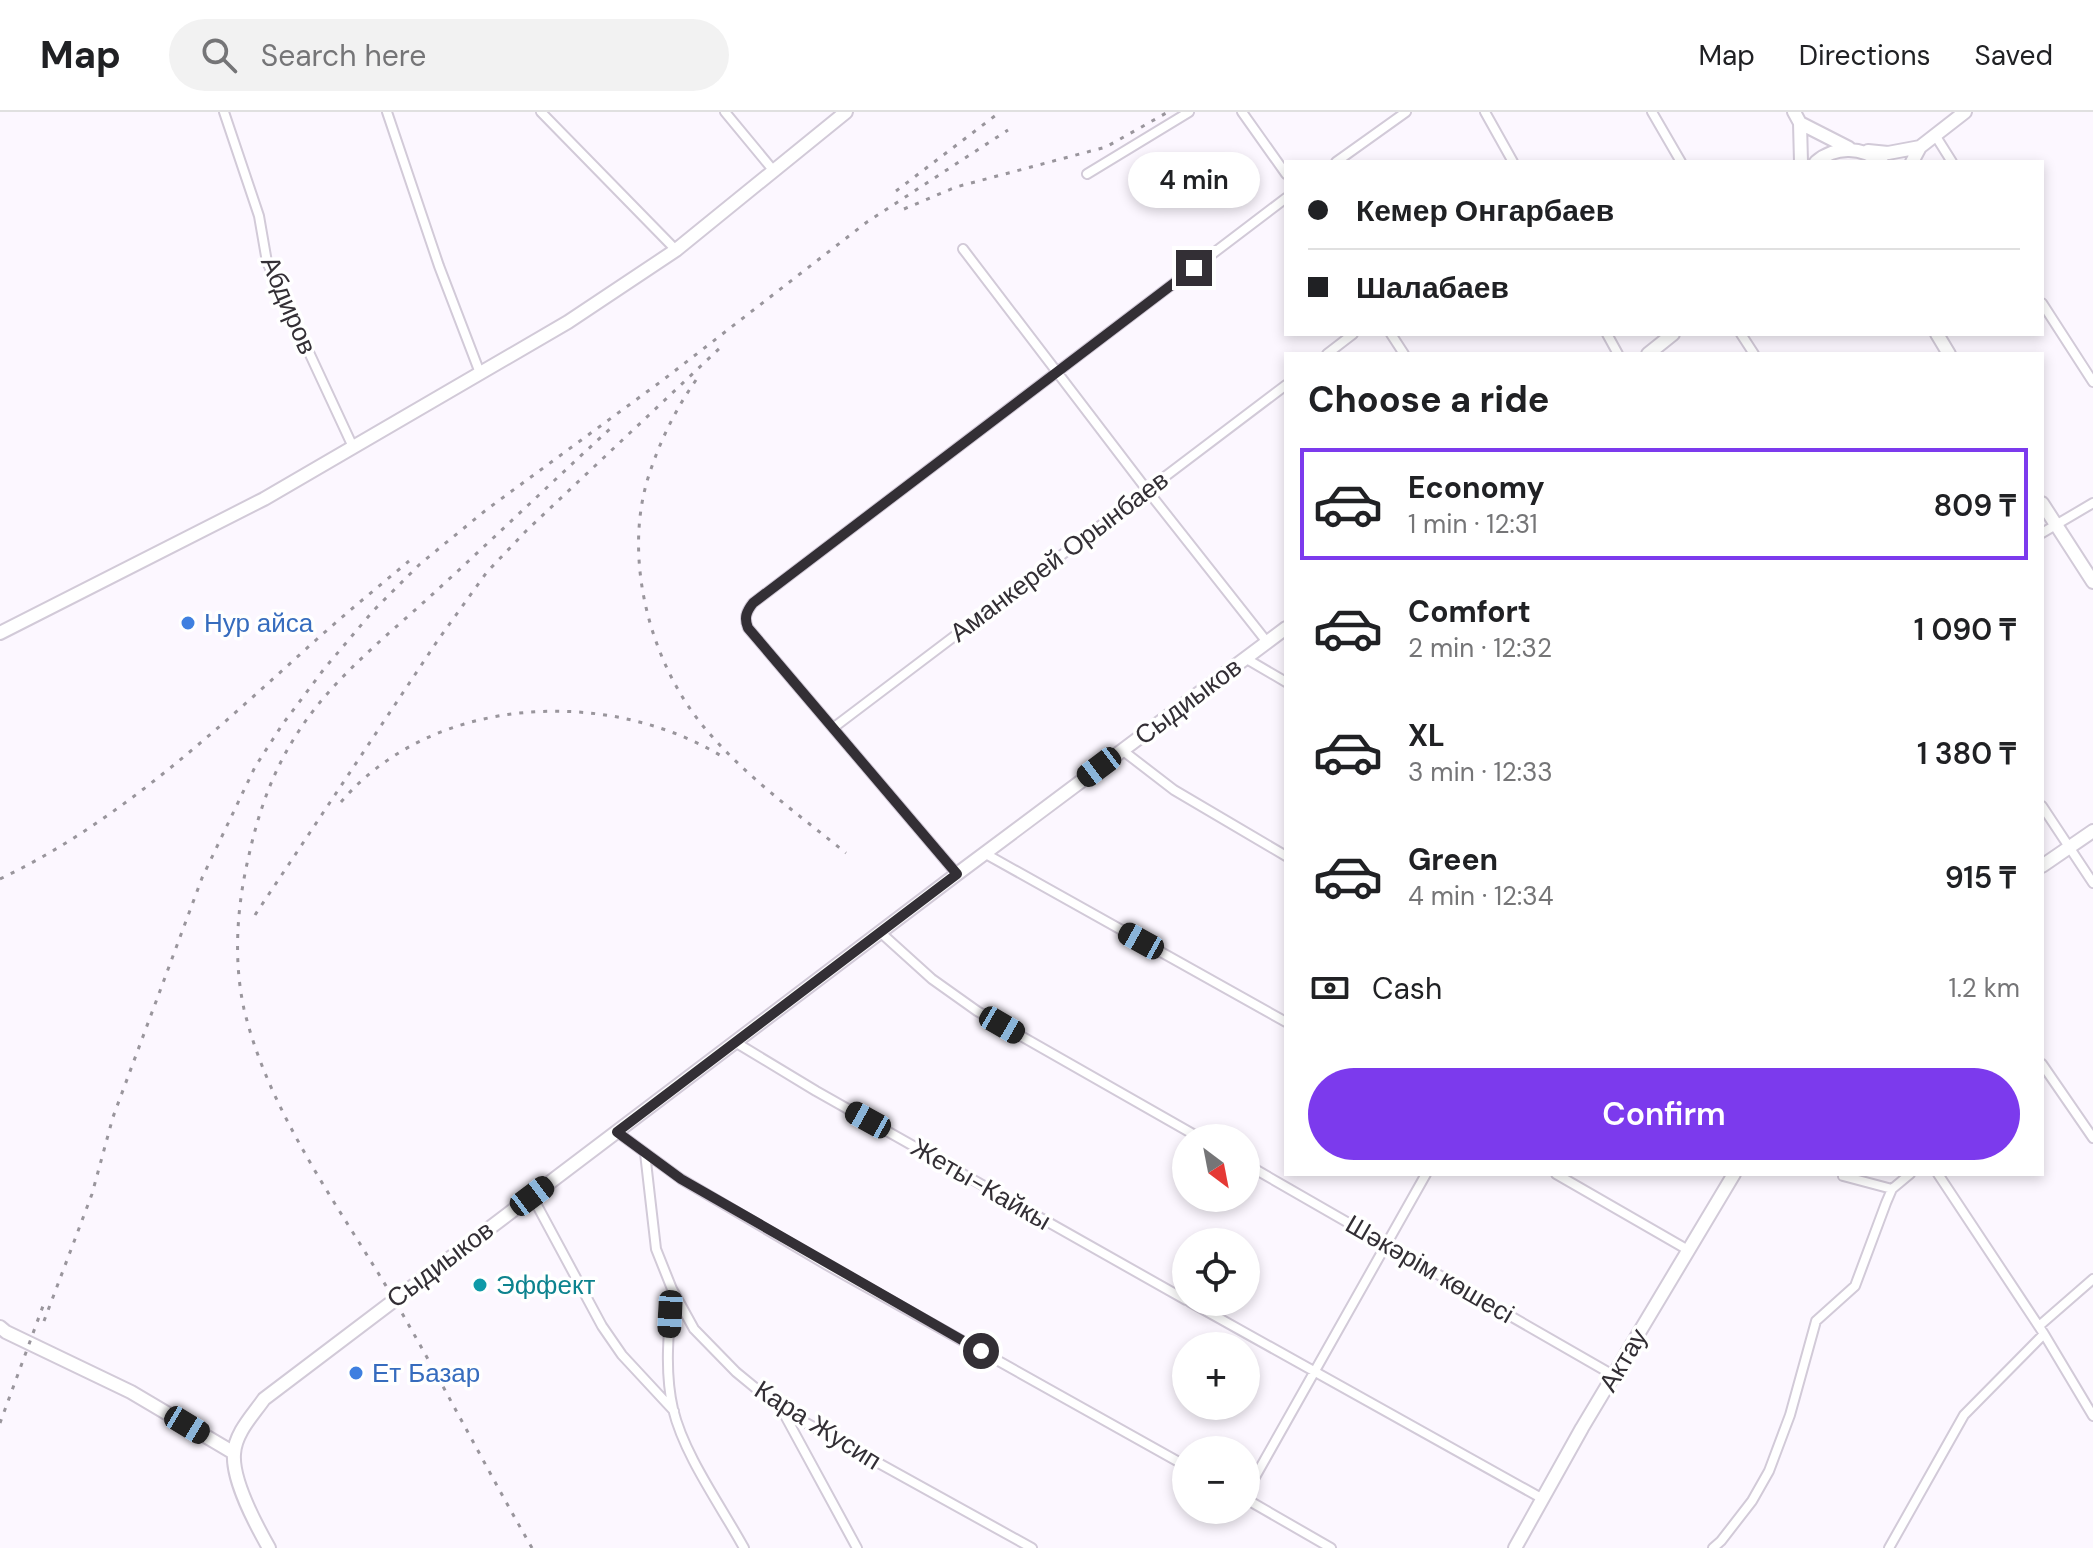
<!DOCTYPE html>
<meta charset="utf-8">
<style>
body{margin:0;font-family:"DM Sans",sans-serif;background:#f2f2f2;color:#202124;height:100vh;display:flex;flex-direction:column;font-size:30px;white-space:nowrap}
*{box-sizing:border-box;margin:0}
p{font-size:26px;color:#757577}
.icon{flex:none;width:44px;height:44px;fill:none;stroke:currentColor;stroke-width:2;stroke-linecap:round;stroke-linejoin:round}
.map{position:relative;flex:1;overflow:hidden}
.panel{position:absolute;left:1284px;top:240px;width:760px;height:824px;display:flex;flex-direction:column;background:#fff;border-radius:0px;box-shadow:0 4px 12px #0003}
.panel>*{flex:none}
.hud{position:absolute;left:1284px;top:48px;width:760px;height:176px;border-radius:0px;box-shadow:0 4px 12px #0003;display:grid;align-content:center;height:176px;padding:0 24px;background:#fff}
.needle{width:52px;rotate:148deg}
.buttons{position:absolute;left:1172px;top:1012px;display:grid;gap:16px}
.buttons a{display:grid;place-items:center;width:88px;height:88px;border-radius:50%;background:#fff;box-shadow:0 4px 12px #0003;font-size:40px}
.end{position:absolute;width:36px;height:36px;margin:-18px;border:10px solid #332f35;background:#fff;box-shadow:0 0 0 4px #fff}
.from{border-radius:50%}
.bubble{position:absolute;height:56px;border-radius:28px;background:#fff;box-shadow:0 4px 12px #0003;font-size:26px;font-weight:600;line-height:56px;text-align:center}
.car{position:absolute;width:24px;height:48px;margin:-24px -12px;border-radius:10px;box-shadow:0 0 6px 2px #0007;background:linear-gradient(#222 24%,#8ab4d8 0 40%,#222 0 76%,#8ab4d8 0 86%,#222 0)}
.hud b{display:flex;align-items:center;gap:28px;height:76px;font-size:30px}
.hud b+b{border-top:2px solid #e0e0e0}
.hud i{width:20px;height:20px;background:#202124}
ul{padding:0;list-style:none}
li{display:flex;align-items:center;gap:24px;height:112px;margin:0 16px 12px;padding:0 8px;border:4px solid transparent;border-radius:0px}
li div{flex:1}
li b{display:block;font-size:30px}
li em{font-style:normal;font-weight:600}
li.on{border-color:#7c3aed}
li>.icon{width:72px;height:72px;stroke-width:1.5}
h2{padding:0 24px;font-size:36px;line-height:96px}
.pay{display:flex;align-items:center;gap:20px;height:88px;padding:0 24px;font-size:30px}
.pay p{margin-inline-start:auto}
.cta{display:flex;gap:16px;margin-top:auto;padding:16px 24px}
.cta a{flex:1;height:92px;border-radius:48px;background:#7c3aed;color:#fff;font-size:32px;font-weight:600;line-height:92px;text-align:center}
header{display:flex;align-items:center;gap:48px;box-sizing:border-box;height:112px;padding:0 40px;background:#fff;border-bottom:2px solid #e0e0e0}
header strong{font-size:38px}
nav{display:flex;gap:44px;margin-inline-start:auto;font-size:28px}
.search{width:560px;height:72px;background:#f2f2f2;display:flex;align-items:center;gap:20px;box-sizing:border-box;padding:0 28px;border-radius:44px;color:#757577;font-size:30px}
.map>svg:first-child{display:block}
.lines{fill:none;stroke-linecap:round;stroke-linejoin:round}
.street-casing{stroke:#d2cad8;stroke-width:12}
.secondary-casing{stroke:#d2cad8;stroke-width:16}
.street{stroke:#fff;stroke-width:8}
.secondary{stroke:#fff;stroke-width:12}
.rail{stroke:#99959c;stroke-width:3;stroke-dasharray:4 8;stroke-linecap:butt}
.route{stroke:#332f35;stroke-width:10}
.shop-dot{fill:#3f7fe0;stroke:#fff;stroke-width:3}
.culture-dot{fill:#0f9aa8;stroke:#fff;stroke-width:3}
.labels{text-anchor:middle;stroke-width:7;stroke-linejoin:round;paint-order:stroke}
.street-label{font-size:26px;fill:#332f35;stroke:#fff}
.shop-label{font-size:26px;fill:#366cbe;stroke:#fff;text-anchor:start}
.culture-label{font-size:26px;fill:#0d838f;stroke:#fff;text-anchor:start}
</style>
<header>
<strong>Map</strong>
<div class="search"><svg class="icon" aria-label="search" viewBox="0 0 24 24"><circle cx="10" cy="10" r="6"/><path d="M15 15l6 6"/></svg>Search here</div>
<nav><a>Map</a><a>Directions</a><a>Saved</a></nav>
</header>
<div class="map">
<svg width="2093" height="1436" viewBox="0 0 2093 1436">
<rect width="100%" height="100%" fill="#fcf7ff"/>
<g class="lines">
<g class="street-casing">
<path id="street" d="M224 0 259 104 267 150 353 335
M387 0 439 154 480 261
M541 0 676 138
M725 0 773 58
M1242 0 1286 62
M1485 0 1513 50
M1652 0 1681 50
M1935 23 1952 50
M1336 50 1406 0
M1087 62 1189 0
M963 137 1147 378 1267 530
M2042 191 2093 270
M1391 222 1404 242
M1607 222 1618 242
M1741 222 1754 242
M1327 242 1353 222
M2042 421 2093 391
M1245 546 1286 570
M833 616 1286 273
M1122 638 1174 678 1286 744
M2042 694 2093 771
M984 741 1286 910
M957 762 748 516C744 506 746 500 753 491L1286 86
M880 820 932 867 977 899 1200 1026
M735 930 816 979 1186 1188
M2042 952 2093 1026
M617 1020 681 1067 827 1153 1186 1354
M645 1041 656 1137 672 1177 694 1217 736 1260 781 1297 1032 1436
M1246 1052 1613 1263
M1556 1062 1688 1138
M1938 1062 2044 1222 2093 1304
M1843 1064 1892 1077
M532 1084 602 1214 622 1243 674 1299
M672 1179C669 1218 664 1258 673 1297 684 1343 721 1394 744 1436
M1190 1190 1543 1387
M2039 1214 2093 1167
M782 1298 857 1436
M1246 1381 1426 1062
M1246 1387 1331 1436
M1713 1436 1721 1429 1752 1389 1769 1359 1790 1303 1816 1209 1855 1174 1886 1091 1892 1077 1910 1062
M1889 1436 1964 1303 2044 1222"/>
</g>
<g class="secondary-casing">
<path id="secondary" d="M1794 0 1800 11 1849 36
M1800 11 1801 50
M1868 39 1888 41 1920 35
M1816 50C1836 33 1862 35 1882 50
M1912 50 1920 35 1965 0
M1937 222 1949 242
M1648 242 1673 222
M2042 391 2093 470
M0 521 264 387 568 210 676 138 846 0
M2042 754 2093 719
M0 1215 6 1220 131 1280 234 1341
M269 1436C256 1413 232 1369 234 1342 235 1321 253 1303 264 1287L957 762 1286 516
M1515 1436 1582 1316 1734 1062"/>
</g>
<use href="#street" class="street"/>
<use href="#secondary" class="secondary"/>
<path class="rail" d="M896 79 1000 0
M904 97 956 75 1106 35 1168 0
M696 268C675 298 659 331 648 366 622 450 652 557 709 621 749 667 799 703 846 741
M341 690C432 583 607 574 723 645
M0 767C121 709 217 617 316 528 346 501 378 475 409 449
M255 803 438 528 487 460 526 419 722 234
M44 1209 92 1082 113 1005 202 766 255 655 282 613 324 557 373 499 420 452 486 398 663 268 867 110 1008 18
M0 1311 43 1194
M532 1436C485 1354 442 1270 395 1189 341 1097 269 1002 244 897 233 847 237 793 249 743 258 702 272 661 295 625 330 568 386 525 435 480 495 425 553 369 612 315"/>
</g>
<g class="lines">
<path class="route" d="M981 1239 681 1067 617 1020 957 762 748 516C744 506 746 500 753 491L1194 156"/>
</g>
<g class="shop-dot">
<circle cx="188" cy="511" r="8"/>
<circle cx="356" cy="1261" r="8"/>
</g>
<circle class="culture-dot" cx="480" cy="1173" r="8"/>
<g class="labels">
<g class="street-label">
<text transform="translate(289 193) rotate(67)" y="9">Абдиров</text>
<text transform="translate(1059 444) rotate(-37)" y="9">Аманкерей Орынбаев</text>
<text transform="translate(1188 589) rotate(-37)" y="9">Сыдиыков</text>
<text transform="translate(981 1072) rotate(30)" y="9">Жеты-Кайкы</text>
<text transform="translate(440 1152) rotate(-37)" y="9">Сыдиыков</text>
<text transform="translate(1430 1157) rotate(30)" y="9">Шәкәрім көшесі</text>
<text transform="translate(1623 1248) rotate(-59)" y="9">Актау</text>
<text transform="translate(818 1313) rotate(32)" y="9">Кара Жусип</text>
</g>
<g class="shop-label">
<text x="204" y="520">Нур айса</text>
<text x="372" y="1270">Ет Базар</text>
</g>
<g class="culture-label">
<text x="496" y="1182">Эффект</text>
</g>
</g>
</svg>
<div class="buttons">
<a><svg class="needle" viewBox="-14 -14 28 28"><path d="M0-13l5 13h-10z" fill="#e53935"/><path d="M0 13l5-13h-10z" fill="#757577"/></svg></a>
<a><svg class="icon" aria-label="locate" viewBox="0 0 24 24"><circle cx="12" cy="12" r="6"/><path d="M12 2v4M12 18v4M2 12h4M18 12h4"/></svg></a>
<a>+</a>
<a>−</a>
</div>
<i class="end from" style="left:981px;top:1239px"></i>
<i class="end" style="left:1194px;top:156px"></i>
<div class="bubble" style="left:1128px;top:40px;width:132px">4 min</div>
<i class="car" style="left:1099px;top:655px;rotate:233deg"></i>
<i class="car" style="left:1141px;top:829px;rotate:299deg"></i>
<i class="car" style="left:1002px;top:913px;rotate:120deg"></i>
<i class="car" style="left:868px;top:1008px;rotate:299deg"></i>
<i class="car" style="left:532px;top:1084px;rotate:53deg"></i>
<i class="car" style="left:670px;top:1202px;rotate:183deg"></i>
<i class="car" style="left:187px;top:1313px;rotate:121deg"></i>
<div class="hud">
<b><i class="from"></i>Кемер Онгарбаев</b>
<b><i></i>Шалабаев</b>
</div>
<section class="panel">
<h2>Choose a ride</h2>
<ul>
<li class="on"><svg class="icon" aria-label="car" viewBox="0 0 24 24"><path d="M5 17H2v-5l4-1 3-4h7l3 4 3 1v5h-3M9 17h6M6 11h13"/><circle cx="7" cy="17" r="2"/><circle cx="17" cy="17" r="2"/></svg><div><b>Economy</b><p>1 min · 12:31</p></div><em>809 ₸</em></li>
<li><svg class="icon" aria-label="car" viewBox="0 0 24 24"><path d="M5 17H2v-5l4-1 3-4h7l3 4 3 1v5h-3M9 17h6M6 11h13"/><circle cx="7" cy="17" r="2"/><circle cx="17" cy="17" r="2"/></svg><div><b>Comfort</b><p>2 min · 12:32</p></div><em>1 090 ₸</em></li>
<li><svg class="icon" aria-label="car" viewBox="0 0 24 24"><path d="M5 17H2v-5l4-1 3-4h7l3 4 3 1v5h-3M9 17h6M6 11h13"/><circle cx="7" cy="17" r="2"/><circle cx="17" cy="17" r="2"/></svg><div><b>XL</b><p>3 min · 12:33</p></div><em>1 380 ₸</em></li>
<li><svg class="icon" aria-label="car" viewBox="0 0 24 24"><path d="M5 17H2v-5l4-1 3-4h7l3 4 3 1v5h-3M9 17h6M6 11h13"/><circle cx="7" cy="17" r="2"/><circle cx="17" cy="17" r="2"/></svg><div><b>Green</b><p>4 min · 12:34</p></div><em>915 ₸</em></li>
</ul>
<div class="pay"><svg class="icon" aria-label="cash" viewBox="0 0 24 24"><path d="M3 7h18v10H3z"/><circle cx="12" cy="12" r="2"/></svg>Cash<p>1.2 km</p></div>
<div class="cta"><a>Confirm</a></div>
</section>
</div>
